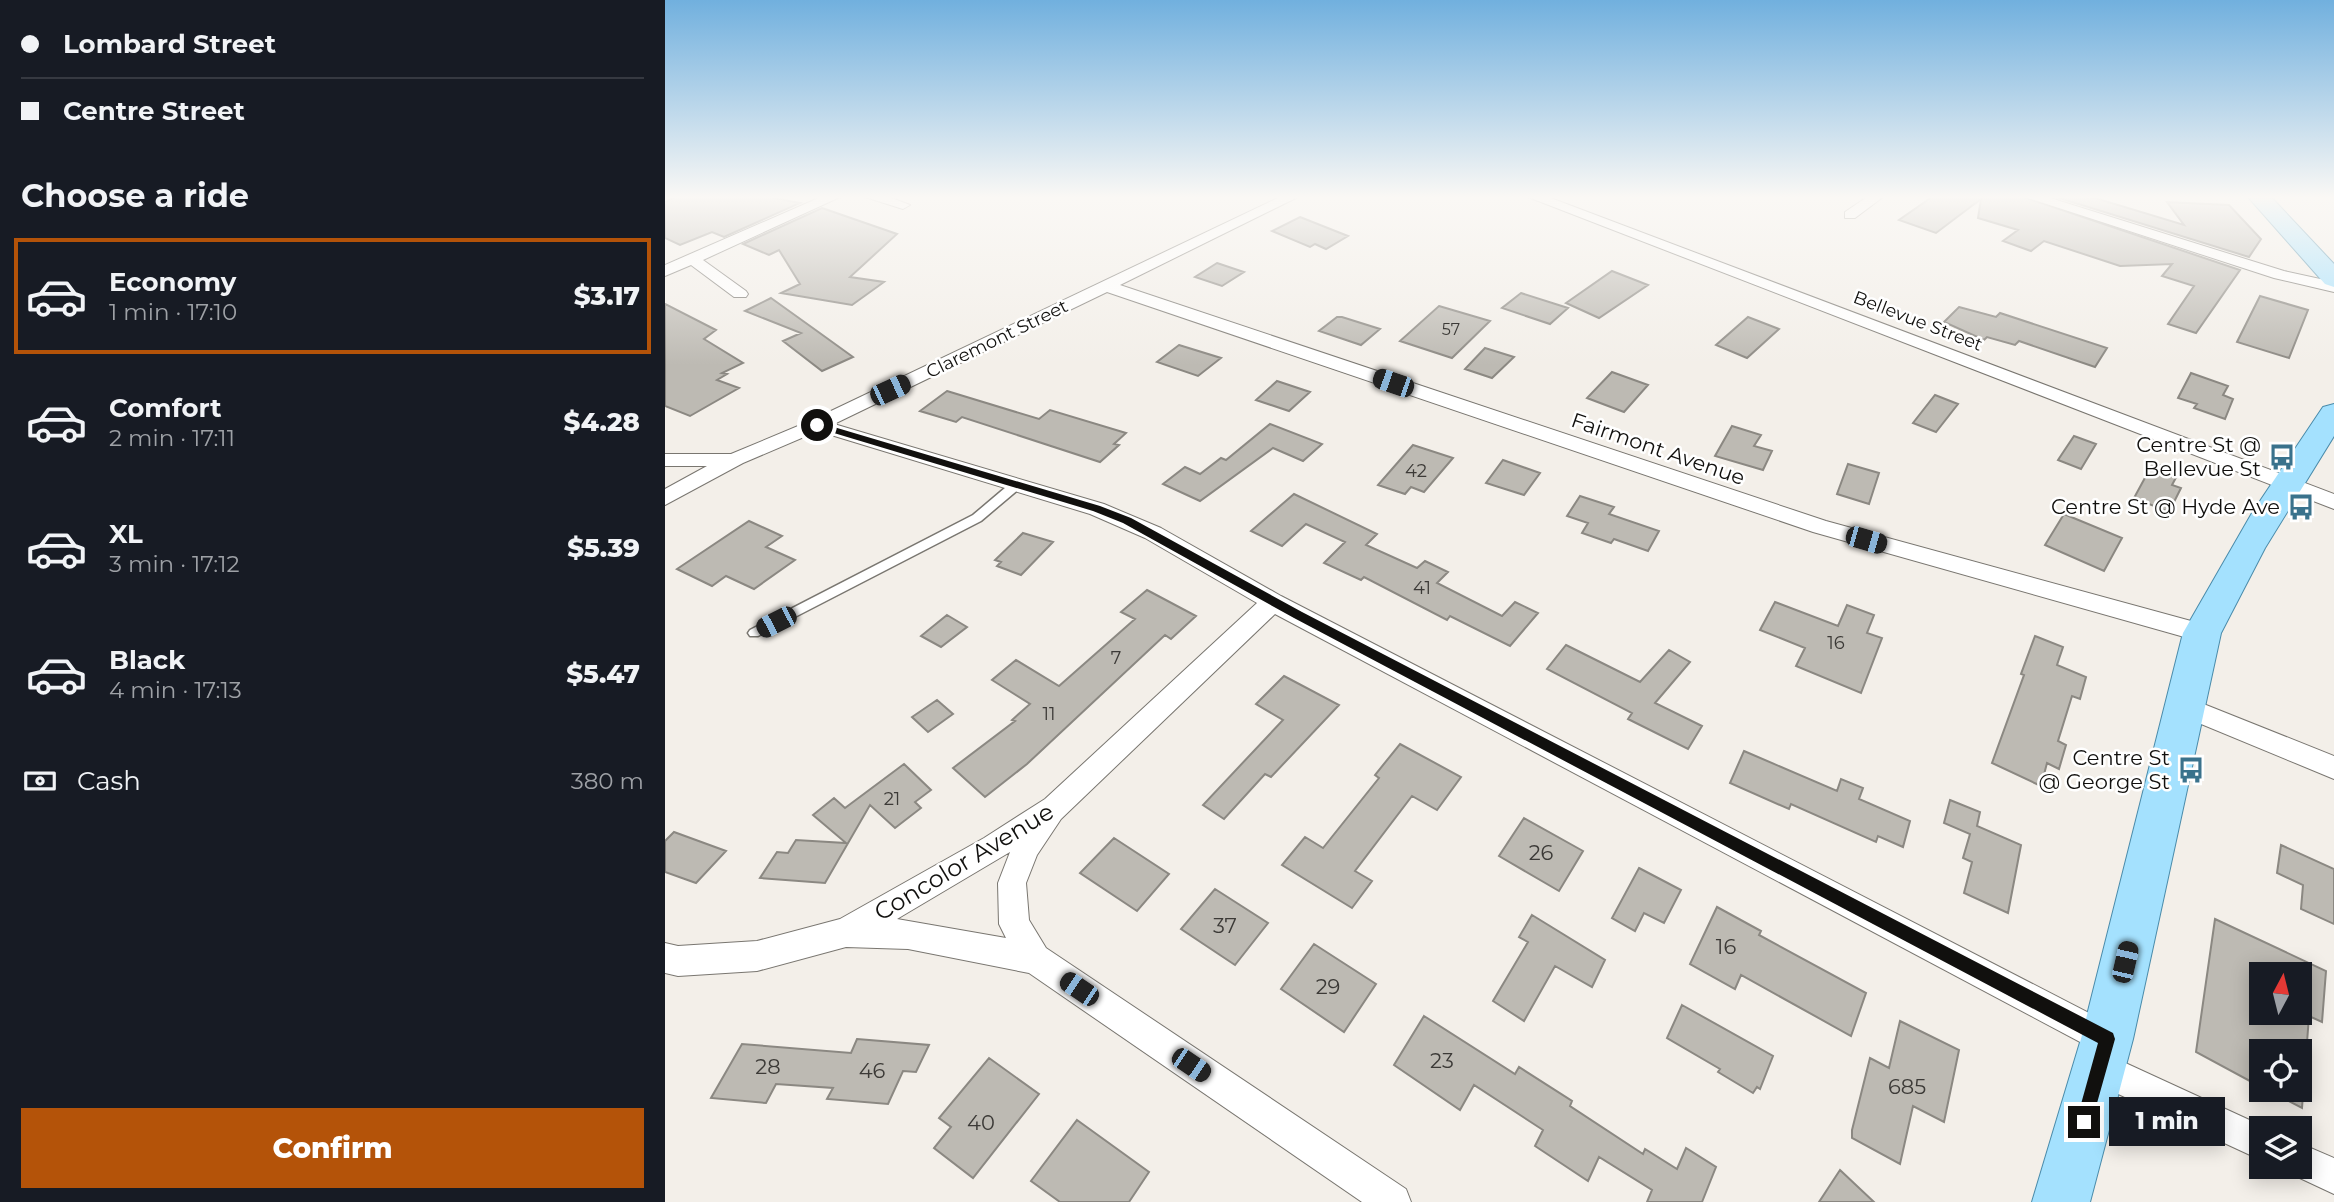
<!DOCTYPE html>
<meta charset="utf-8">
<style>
body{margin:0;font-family:Montserrat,sans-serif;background:#242831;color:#f1f3f6;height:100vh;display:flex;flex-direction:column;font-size:26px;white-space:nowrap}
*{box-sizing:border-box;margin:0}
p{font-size:23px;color:#9ea1a6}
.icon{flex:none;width:38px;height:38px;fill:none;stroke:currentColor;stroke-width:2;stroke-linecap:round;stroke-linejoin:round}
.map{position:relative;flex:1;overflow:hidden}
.panel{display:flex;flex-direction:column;background:#171b24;width:665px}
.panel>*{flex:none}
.banner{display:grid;align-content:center;height:154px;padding:0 21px;background:#171b24}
.needle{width:46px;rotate:7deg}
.controls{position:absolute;left:1584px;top:962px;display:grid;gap:14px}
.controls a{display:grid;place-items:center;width:63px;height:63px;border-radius:0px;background:#171b24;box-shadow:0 4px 18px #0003;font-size:35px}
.end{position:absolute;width:32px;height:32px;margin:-16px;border:9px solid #11100e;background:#fff;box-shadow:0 0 0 4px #fff}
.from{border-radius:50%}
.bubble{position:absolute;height:49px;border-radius:0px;background:#171b24;box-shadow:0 4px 18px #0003;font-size:23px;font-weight:800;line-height:49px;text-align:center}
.car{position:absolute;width:21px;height:42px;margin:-21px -10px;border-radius:9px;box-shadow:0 0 5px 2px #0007;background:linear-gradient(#222 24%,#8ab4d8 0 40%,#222 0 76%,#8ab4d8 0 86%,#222 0)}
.banner b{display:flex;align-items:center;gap:24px;height:66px;font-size:26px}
.banner b+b{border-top:2px solid #363941}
.banner i{width:18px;height:18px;background:#f1f3f6}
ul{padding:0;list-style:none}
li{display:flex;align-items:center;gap:21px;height:116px;margin:0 14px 10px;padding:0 7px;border:4px solid transparent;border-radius:0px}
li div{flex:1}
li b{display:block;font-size:26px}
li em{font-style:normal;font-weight:800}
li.active{border-color:#b45309}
li>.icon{width:63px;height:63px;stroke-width:1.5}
h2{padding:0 21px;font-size:32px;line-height:84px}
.pay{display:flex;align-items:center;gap:18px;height:77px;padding:0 21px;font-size:26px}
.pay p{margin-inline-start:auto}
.action{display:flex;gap:14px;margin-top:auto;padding:14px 21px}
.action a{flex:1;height:80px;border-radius:0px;background:#b45309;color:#fff;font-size:28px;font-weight:800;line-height:80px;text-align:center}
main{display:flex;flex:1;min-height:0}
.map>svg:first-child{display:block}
.building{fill:#bdbab3;stroke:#8b8882;stroke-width:2;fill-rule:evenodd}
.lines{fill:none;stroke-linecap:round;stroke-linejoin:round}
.service-casing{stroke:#797670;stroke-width:3}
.minor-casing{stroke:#797670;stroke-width:2}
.primary-casing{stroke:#4a8baa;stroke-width:2}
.service{fill:#fff;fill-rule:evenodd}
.minor{fill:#fff;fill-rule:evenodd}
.primary{fill:#a4e1fe;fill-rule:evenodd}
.route{fill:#11100e}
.labels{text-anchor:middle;stroke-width:5;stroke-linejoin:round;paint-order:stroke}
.far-number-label{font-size:16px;fill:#3c3a37}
.far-street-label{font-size:18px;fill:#11100e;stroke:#fff}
.number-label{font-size:18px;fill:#3c3a37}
.poi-label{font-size:21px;fill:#11100e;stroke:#fff;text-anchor:end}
.street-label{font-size:21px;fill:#11100e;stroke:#fff}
.near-number-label{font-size:21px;fill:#3c3a37}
.near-street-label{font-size:24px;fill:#11100e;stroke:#fff}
</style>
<main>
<section class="panel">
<div class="banner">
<b><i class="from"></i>Lombard Street</b>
<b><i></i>Centre Street</b>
</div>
<h2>Choose a ride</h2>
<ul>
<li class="active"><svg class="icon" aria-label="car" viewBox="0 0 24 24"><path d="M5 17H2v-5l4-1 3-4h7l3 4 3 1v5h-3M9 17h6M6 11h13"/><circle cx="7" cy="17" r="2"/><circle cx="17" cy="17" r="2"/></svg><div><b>Economy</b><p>1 min · 17:10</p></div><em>$3.17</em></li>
<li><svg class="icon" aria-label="car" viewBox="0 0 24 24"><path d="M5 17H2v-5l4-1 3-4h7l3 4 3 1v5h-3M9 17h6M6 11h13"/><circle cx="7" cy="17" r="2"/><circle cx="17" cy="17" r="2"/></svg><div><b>Comfort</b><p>2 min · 17:11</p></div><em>$4.28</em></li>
<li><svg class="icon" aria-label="car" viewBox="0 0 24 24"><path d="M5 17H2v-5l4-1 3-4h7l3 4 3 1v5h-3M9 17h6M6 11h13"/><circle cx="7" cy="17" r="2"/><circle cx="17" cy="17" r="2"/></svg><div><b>XL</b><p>3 min · 17:12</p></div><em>$5.39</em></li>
<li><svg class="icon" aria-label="car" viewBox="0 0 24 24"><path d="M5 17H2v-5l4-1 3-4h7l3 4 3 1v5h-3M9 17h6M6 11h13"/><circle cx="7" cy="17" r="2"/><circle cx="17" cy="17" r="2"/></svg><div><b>Black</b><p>4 min · 17:13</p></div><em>$5.47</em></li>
</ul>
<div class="pay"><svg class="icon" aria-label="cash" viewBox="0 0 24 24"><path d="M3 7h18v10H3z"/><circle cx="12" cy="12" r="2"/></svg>Cash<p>380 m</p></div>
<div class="action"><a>Confirm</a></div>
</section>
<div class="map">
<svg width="1669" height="1202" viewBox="0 0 1669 1202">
<rect width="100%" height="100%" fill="#f3efe9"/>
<path class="building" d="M11 197H103L135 203 59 237 47 232 15 245 0 238V202Z
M1267 197H1358L1575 270 1531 333 1503 324 1529 286 1497 276 1507 264 1455 266 1379 241 1366 251 1338 241 1353 230 1313 218 1316 199 1271 233 1234 220Z
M1391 197 1430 198 1519 225 1502 202 1564 205 1596 239 1584 257Z
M157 208 232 234 185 277 219 282 187 305 116 293 135 284 114 250 104 255 78 244Z
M635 217 683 236 661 249 650 244 645 247 607 231Z
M552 263 579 272 557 286 530 277Z
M947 271 983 285 934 318 901 303Z
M856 293 903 308 885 324 837 308Z
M1595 296 1643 310 1624 358 1572 342Z
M106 298 152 331 188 357 157 371 118 341 136 333 80 311Z
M0 304 51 330 39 339 78 363 57 373 62 374 52 380 74 388 25 416 0 406Z
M774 306 825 321 787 358 735 341Z
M1294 307 1331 317 1335 313 1442 348 1430 367 1354 341 1350 345 1322 337 1319 340 1279 322Z
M672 317H677L715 329 696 345 654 331Z
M1083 317 1114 329 1082 358 1051 345Z
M514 345 556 358 533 376 492 362Z
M820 348 849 357 827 378 800 369Z
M947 372 983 385 959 412 922 398Z
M1526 373 1563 386 1558 395 1568 399 1560 419 1529 408 1532 404 1513 398Z
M612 381 645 392 624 411 591 400Z
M282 391 374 419 385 410 461 433 449 444 454 445 435 462 297 417 291 422 255 411Z
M1270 395 1293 404 1271 432 1248 423Z
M605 424 657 444 638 461 608 448 535 501 498 484 520 467 535 474 556 458 561 460Z
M1067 426 1096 435 1089 446 1107 451 1098 470 1050 456Z
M1409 436 1431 444 1416 469 1393 460Z
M748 445 788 458 759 492 746 487 740 494 713 485Z
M838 460 875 473 859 495 821 483Z
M1488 463 1514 472 1507 485 1516 488 1504 512 1469 498Z
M1183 464 1214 473 1204 504 1172 494Z
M629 494 712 534 701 545 752 568 760 561 783 572 772 583 837 616 850 602 873 613 845 646 785 616 782 620 699 577 696 580 659 563 680 542 641 524 617 546 586 531Z
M915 496 949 507 944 514 994 531 983 551 949 539 946 543 917 533 923 523 902 516Z
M1399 514 1457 538 1439 571 1380 545Z
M84 521 117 536 101 547 130 560 89 589 61 576 47 586 12 569Z
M358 533 388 542 356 575 332 566 336 562 330 560Z
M482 590 531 616 506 639 500 635 362 764 320 797 288 768 350 721 347 720 365 704 327 680 351 660 394 686 470 619 456 612Z
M1110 602 1173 626 1182 605 1209 615 1202 633 1217 638 1196 693 1131 666 1140 648 1095 630Z
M282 615 302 627 276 647 256 636Z
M1370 636 1398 647 1392 665 1421 677 1415 699 1407 696 1393 741 1401 745 1394 769 1382 763 1376 786 1327 763 1359 675 1356 674Z
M901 645 975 682 1004 650 1025 662 990 703 1037 726 1023 749 963 719 967 713 882 669Z
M619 676 674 705 606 777 600 774 559 819 538 805 618 720 591 704Z
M272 700 288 714 263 732 247 717Z
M735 744 796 777 772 810 747 796 690 871 707 881 687 908 617 865 640 837 658 848 714 778 710 775Z
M1079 751 1172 791 1176 779 1198 788 1194 799 1245 821 1238 847 1213 836 1211 842 1126 804 1124 809 1065 783Z
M239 764 266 790 250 802 256 808 230 828 205 805 160 883 95 878 112 852 123 853 131 840 181 843 148 815 169 798 180 808Z
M1285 800 1315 812 1312 826 1356 845 1343 913 1299 893 1307 862 1298 858 1305 834 1279 823Z
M859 818 918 851 894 891 834 856Z
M9 832 61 851 31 883 0 872V841Z
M449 838 504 874 472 911 415 873Z
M1616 845 1669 869V924L1636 909 1638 885 1612 873Z
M974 868 1016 890 999 923 979 913 970 931 947 918Z
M550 889 603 923 570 965 516 929Z
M1052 907 1096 931 1094 935 1201 993 1186 1036 1076 975 1070 989 1025 964Z
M867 915 940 960 927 987 890 966 859 1021 828 1001 863 942 854 937Z
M1550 919 1661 971 1657 1022 1644 1016 1637 1108 1603 1090H1634V1052H1596V1087L1531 1052ZM1596 975H1634V1013H1596Z
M649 944 711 984 679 1032 616 989Z
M1017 1005 1108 1056 1095 1089 1092 1087 1088 1093 1053 1072 1055 1069 1002 1038Z
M759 1016 850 1074 854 1067 907 1101 905 1106 978 1154 980 1149 1012 1169 1021 1148 1051 1167 1037 1202H982L987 1190 934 1157 923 1181 870 1146 878 1130 809 1085 795 1110 729 1065Z
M1235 1021 1294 1050 1279 1122 1248 1106 1235 1164 1187 1138V1130L1205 1058 1224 1068Z
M192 1039 264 1045 251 1072 238 1071 223 1104 162 1099 168 1088 111 1084 101 1103 46 1098 77 1044 186 1053Z
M324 1058 374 1094 308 1178 269 1148 286 1127 274 1118Z
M412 1120 484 1172 464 1202H395L366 1181Z
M1175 1170 1209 1202H1154Z"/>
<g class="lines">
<g class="service-casing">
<path id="service" d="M351 481 355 482 356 485 355 488 316 521 93 636H85L83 633 85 630 308 515 347 482Z"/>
</g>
<g class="minor-casing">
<path id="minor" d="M156 197H175L38 260 81 291 83 294 81 297H69L26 265 0 276V265Z
M200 197H224L245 205 238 209Z
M615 197H633L455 285 1161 521 1537 624 1545 627 1549 633 1545 639 1537 642 1148 532 442 292 169 424 439 504 496 528 616 596 1453 1028 1458 1039 1453 1050 1443 1055 1604 1129H1596V1160L1423 1080 1418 1068 1423 1056 1434 1052 610 614 396 819 372 855 361 883 364 920 381 948 741 1189 746 1202H697L364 973 243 949 181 947 92 971 13 976 0 973V943L13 946 92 941 175 919 319 838 380 799 592 603 480 538 425 514 153 431 78 463 0 505V489L42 466H0V454H66L145 421ZM345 852 333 883 334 924 341 938 232 919Z
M863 197H883L1669 494V509Z
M1202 197H1218L1190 218H1180V212Z
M1360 197H1382L1619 271 1669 282V292L1609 278Z
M1521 697 1669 756V779L1512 714 1508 707 1512 700Z
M1634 1143 1669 1158V1194L1622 1172 1619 1167H1634Z"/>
</g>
<g class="primary-casing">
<path id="primary" d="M1583 197H1606L1669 264V287L1660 284Z
M1669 404V436L1600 548 1556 633 1468 1039 1425 1202H1367L1416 1039 1518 633 1587 513 1658 407Z"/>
</g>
<use href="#service" class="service"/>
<use href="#minor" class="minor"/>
<use href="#primary" class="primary"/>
</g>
<linearGradient id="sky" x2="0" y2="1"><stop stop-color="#71b0de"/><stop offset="0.54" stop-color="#faf8f5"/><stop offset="1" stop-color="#faf8f5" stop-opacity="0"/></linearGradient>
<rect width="1669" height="365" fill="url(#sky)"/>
<path class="route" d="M152 422 435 506 466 518 637 612 1448 1033 1450 1039 1425 1128 1419 1130 1413 1128 1411 1122 1433 1043 629 618 458 523 428 511 149 427V423Z"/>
<defs>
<g id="bus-bare" transform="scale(2.1)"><path d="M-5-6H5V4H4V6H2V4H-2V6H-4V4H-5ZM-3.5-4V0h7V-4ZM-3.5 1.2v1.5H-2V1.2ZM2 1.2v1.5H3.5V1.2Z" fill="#3a728c" stroke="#fff" stroke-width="2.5" paint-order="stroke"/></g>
</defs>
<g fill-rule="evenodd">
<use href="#bus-bare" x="1617" y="457"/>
<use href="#bus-bare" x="1636" y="507"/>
<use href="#bus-bare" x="1526" y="770"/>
</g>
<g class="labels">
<g class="far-number-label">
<text x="786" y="335">57</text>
</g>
<g class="far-street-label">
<text transform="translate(1253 321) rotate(21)" y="6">Bellevue Street</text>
<text transform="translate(332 339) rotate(-26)" y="6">Claremont Street</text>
</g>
<g class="number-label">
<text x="751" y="477">42</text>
<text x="757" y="594">41</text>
<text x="1171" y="649">16</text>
<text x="451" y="664">7</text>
<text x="384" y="720">11</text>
<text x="227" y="805">21</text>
</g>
<g class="poi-label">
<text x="1596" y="452">Centre St @<tspan x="1596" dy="24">Bellevue St</tspan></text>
<text x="1615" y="514">Centre St @ Hyde Ave</text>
<text x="1505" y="765">Centre St<tspan x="1505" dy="24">@ George St</tspan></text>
</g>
<g class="street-label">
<text transform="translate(993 449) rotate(19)" y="7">Fairmont Avenue</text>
</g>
<g class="near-number-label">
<text x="876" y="860">26</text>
<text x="560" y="933">37</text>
<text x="1061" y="954">16</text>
<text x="663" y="994">29</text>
<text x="777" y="1068">23</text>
<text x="103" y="1074">28</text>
<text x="207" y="1078">46</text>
<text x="1242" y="1094">685</text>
<text x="316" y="1130">40</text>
</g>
<g class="near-street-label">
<text transform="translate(299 862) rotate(-31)" y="8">Concolor Avenue</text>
</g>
</g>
</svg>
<div class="controls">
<a><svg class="needle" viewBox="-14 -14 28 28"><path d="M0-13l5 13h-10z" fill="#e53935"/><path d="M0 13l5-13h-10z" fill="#9ea1a6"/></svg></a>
<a><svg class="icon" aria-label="locate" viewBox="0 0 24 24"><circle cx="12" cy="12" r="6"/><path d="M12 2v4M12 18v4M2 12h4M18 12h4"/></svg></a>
<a><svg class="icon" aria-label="layers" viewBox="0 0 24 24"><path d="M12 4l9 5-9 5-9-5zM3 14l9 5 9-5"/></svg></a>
</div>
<i class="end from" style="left:152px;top:425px"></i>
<i class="end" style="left:1419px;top:1122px"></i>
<div class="bubble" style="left:1444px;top:1097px;width:116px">1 min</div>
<i class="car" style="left:728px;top:383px;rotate:289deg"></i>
<i class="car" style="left:225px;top:390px;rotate:65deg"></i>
<i class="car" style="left:1201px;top:540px;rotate:106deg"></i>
<i class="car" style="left:111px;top:622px;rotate:243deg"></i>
<i class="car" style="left:1460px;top:962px;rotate:13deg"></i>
<i class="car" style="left:414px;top:989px;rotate:304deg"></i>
<i class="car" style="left:526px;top:1065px;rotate:124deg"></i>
</div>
</main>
